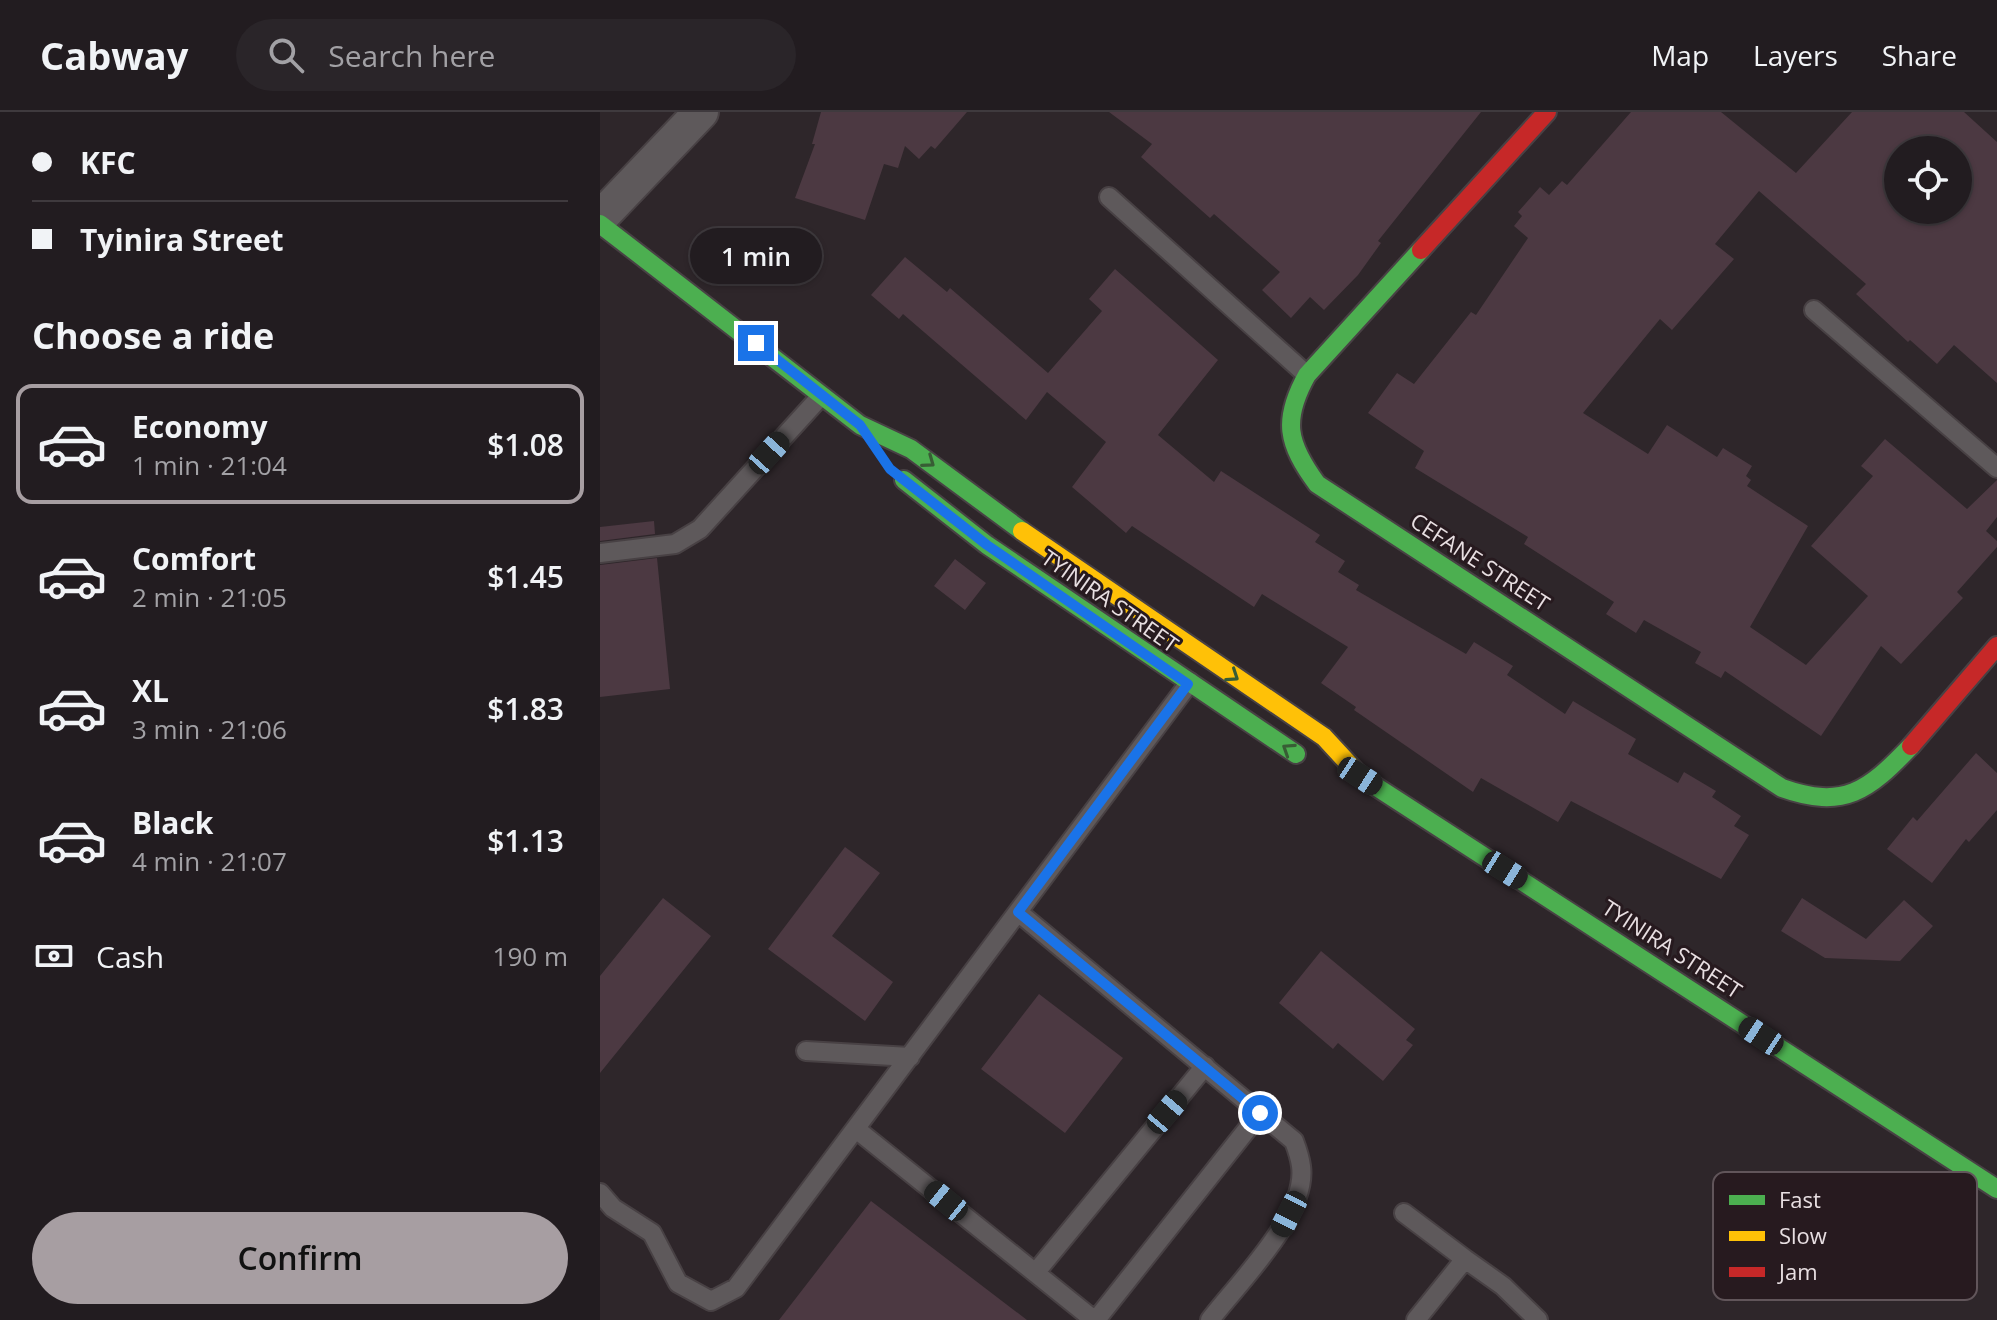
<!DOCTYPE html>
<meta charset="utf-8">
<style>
body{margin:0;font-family:"Open Sans",sans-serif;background:#2a2529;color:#f1f3f6;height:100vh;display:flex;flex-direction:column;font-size:30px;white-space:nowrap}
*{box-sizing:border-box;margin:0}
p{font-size:26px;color:#a2a1a5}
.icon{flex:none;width:44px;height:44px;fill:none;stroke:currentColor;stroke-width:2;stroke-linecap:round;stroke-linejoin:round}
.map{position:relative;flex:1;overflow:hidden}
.side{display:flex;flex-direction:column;background:#221c20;width:600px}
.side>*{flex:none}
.banner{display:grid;align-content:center;height:176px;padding:0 32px;background:#221c20}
.buttons{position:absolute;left:1284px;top:24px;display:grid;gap:16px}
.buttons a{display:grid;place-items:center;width:88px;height:88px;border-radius:50%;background:#221c20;box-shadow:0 2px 6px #0004,0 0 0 2px #3f3a3e;font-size:40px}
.end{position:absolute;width:36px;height:36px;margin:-18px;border:10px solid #1a73e8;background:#fff;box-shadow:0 0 0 4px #fff}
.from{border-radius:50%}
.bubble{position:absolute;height:56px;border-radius:28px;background:#221c20;box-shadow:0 2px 6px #0004,0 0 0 2px #3f3a3e;font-size:26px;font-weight:600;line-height:56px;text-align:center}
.car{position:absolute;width:24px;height:48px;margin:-24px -12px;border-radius:10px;box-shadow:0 0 6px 2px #0007;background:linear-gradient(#222 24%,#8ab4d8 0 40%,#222 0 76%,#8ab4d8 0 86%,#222 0)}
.banner b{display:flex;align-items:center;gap:28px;height:76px;font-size:30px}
.banner b+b{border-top:2px solid #3f3a3e}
.banner i{width:20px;height:20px;background:#f1f3f6}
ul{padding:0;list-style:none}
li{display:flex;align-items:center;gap:24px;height:120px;margin:0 16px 12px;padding:0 16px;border:4px solid transparent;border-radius:16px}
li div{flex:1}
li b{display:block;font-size:30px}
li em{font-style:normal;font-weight:600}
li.current{border-color:#a79ea2}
li>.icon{width:72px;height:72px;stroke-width:1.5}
h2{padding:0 32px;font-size:36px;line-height:96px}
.pay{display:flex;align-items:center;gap:20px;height:88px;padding:0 32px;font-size:30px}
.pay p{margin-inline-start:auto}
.action{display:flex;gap:16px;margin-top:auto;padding:16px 32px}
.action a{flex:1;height:92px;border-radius:48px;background:#a79ea2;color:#111;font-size:32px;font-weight:600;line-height:92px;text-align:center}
header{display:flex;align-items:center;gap:48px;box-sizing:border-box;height:112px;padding:0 40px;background:#221c20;border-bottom:2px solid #3f3a3e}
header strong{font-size:38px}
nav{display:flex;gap:44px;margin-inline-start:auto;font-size:28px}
.search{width:560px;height:72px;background:#2a2529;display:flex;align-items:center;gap:20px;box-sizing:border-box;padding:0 28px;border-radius:44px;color:#a2a1a5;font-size:30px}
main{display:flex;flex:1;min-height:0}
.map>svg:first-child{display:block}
.building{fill:#4c3942;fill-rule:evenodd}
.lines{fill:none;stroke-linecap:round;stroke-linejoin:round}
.lane-casing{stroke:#484144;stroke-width:22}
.street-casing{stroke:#484144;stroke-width:38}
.fast-casing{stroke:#484144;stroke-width:22}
.slow-casing{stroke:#484144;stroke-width:22}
.jam-casing{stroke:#484144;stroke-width:22}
.lane{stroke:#5e595b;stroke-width:18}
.street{stroke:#5e595b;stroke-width:34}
.fast{stroke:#4caf50;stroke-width:18}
.slow{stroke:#ffc107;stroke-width:18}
.jam{stroke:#c62828;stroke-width:18}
.oneway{stroke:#385d35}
.route{stroke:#1a73e8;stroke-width:10}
.labels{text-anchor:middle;stroke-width:6;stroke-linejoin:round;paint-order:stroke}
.street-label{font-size:22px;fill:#e8dfe2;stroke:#271a1f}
.key{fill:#271a1f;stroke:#61555a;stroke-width:2}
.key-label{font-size:22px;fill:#e8dfe2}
</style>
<header>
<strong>Cabway</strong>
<div class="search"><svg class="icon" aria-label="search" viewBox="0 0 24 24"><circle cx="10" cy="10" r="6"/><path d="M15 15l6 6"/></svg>Search here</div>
<nav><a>Map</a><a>Layers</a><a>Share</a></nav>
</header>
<main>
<section class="side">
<div class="banner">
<b><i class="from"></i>KFC</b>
<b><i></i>Tyinira Street</b>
</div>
<h2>Choose a ride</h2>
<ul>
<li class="current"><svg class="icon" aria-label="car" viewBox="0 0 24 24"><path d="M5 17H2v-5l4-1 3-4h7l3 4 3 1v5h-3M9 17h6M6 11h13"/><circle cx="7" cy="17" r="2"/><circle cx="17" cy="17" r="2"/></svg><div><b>Economy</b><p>1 min · 21:04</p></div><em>$1.08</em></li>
<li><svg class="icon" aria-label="car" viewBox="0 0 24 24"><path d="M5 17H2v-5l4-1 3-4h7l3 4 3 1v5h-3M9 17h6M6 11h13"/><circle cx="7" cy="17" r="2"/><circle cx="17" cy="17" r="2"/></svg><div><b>Comfort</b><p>2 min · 21:05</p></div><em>$1.45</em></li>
<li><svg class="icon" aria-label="car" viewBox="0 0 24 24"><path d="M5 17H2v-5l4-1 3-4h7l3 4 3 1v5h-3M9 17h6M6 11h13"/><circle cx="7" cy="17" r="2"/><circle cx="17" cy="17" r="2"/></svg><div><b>XL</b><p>3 min · 21:06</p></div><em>$1.83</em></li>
<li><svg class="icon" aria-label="car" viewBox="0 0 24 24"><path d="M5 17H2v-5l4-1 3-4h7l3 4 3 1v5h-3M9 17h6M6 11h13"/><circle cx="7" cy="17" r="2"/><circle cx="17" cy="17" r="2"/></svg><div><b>Black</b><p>4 min · 21:07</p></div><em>$1.13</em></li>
</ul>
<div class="pay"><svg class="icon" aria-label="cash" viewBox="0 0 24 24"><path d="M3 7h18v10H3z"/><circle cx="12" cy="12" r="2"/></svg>Cash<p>190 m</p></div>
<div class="action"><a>Confirm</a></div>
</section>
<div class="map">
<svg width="1397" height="1208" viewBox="0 0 1397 1208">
<rect width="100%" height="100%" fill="#2e262a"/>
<path class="building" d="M221 0H367L335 37 331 34 319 47 305 34 298 56 284 52 265 108 195 86 215 32H212Z
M509 0H881L778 129 781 131 758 163 724 198 710 185 691 206 662 178 680 160 614 102 610 106 541 45 552 32Z
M1031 0H1121L1196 61 1252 0H1364L1397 30V271L1354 233 1337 252 1310 228 1308 230 1256 182 1266 172 1159 79 1115 132 1134 147 1072 218 1060 207 983 301 1048 342 1067 313 1117 345 1123 336 1152 354 1146 364 1151 368 1147 374 1208 414 1150 515 1206 553 1268 484 1211 434 1273 364 1261 354 1285 327 1367 397 1397 368V405L1386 419 1397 429V435L1357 480 1363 486 1301 552 1281 534 1221 624 1125 559 1121 566 1095 551 1101 540 1044 508 1036 521 1006 502 1014 490 924 432 928 425 815 356 824 339 768 301 797 261 814 272 871 200 876 203 928 126 914 114 922 104 918 100 940 75 949 83 962 69 967 73ZM1298 38H1358V98H1298Z
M305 145 347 180 350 176 448 261 502 199 489 187 515 157 618 248 558 323 614 370 621 359 720 423 715 430 745 449 738 460 759 473 756 478 866 542 874 530 913 554 907 563 965 602 973 589 1036 627 1028 642 1078 671 1084 660 1116 679 1112 685 1141 704 1134 714 1149 723 1121 767 971 689 958 710 881 666 873 680 754 598 756 595 721 571 748 535 662 482 654 495 532 414 526 421 472 375 506 330 447 280 426 308 303 202 299 207 271 183Z
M54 409 55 422 0 429V415Z
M57 446 70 577 0 585V453Z
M355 447 386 471 365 498 334 474Z
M1376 641 1397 661V698L1369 730 1366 727 1332 771 1287 737 1313 705 1317 709Z
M245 735 280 761 232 824 293 870 265 909 168 837Z
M63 786 111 824 0 961V864Z
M1202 786 1266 827 1304 788 1333 814 1300 849 1225 846 1181 819Z
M721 839 815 917 806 928 813 933 783 969 738 931 733 937 679 891Z
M439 882 523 946 465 1021 381 957Z
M271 1089 427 1208H179Z"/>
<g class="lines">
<g class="lane-casing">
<path id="lane" d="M509 85 707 263
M1214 198 1397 356
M0 441 75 432 100 417 221 284
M418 800 694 1029C697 1037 700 1046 701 1054 708 1103 638 1171 610 1208
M206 939 310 945
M256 1017 494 1208
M0 1081 13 1096 52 1121 78 1171 111 1189 136 1176 590 570
M804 1101 865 1147
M436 1160 605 954
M496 1208 660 1001
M816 1208 865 1147 903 1174 938 1208"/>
</g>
<g class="street-casing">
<path id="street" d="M0 106 101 0"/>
</g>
<g class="fast-casing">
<path id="fast" d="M0 112 260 313 311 337 422 419
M821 138 707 263C682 308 687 331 717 372L1182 676C1244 698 1268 679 1311 634
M304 368 387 433 696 642
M772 672 1397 1077"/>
</g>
<g class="slow-casing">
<path id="slow" d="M422 419 724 625 760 664 772 672"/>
</g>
<g class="jam-casing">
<path id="jam" d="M821 138 947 0
M1311 634 1397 534"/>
</g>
<use href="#lane" class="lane"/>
<use href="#street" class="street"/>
<use href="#fast" class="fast"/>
<use href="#slow" class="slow"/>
<use href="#jam" class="jam"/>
</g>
<defs><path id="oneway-chevron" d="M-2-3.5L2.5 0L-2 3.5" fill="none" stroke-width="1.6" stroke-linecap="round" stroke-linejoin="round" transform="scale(2)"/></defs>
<g class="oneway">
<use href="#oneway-chevron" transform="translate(329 350) rotate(36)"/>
<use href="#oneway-chevron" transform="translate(633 564) rotate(34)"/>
<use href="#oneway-chevron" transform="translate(688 637) rotate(-147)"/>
</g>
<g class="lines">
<path class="route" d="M156 231 260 313 290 357 387 433 588 572 418 800 660 1001"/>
</g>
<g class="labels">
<g class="street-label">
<text transform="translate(880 450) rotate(33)" y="8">CEFANE STREET</text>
<text transform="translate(510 489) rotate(35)" y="8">TYINIRA STREET</text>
<text transform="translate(1072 837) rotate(33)" y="8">TYINIRA STREET</text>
</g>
</g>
<rect x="1113" y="1060" width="264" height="128" rx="12" class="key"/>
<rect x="1129" y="1083" width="36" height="10" fill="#4caf50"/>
<rect x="1129" y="1119" width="36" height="10" fill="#ffc107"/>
<rect x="1129" y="1155" width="36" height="10" fill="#c62828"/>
<g class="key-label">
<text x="1179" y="1096">Fast</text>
<text x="1179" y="1132">Slow</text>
<text x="1179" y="1168">Jam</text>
</g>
</svg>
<div class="buttons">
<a><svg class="icon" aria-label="locate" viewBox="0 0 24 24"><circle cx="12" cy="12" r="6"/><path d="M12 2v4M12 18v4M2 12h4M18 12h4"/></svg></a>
</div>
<i class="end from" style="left:660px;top:1001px"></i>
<i class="end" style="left:156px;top:231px"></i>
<div class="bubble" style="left:90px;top:116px;width:132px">1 min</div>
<i class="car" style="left:169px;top:341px;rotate:42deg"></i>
<i class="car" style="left:760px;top:664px;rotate:123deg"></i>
<i class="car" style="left:905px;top:758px;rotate:122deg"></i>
<i class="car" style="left:1161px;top:924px;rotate:303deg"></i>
<i class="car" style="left:567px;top:1000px;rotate:40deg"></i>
<i class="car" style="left:346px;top:1089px;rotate:309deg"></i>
<i class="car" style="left:689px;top:1102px;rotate:207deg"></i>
</div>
</main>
